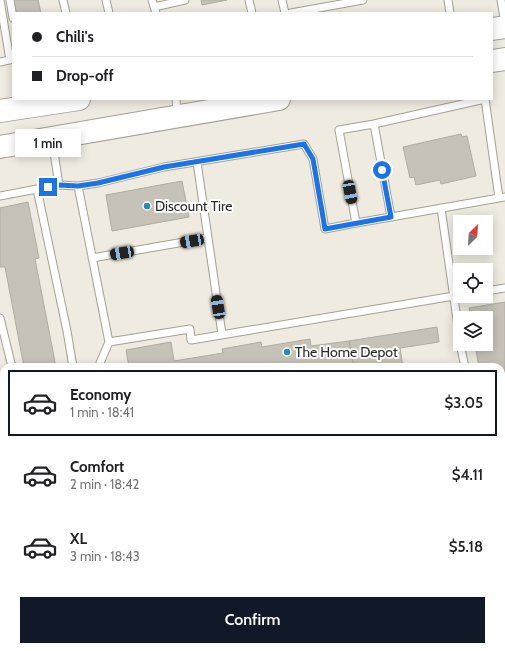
<!DOCTYPE html>
<meta charset="utf-8">
<style>
body{margin:0;font-family:Cabin,sans-serif;background:#f2f2f2;color:#202124;height:100vh;display:flex;flex-direction:column;font-size:15px;white-space:nowrap}
*{box-sizing:border-box;margin:0}
p{font-size:13px;color:#757577}
.icon{flex:none;width:22px;height:22px;fill:none;stroke:currentColor;stroke-width:2;stroke-linecap:round;stroke-linejoin:round}
.map{position:relative;flex:1;overflow:hidden}
.side{position:absolute;left:0px;top:363px;width:505px;height:288px;display:flex;flex-direction:column;background:#fff;border-radius:12px 12px 0 0;box-shadow:0 2px 10px #0003}
.side>*{flex:none}
.banner{position:absolute;left:12px;top:12px;width:481px;height:88px;border-radius:0px;box-shadow:0 2px 10px #0003;display:grid;align-content:center;height:88px;padding:0 20px;background:#fff}
.needle{width:26px;rotate:25deg}
.controls{position:absolute;left:453px;top:215px;display:grid;gap:8px}
.controls a{display:grid;place-items:center;width:40px;height:40px;border-radius:0px;background:#fff;box-shadow:0 2px 10px #0003;font-size:20px}
.end{position:absolute;width:18px;height:18px;margin:-9px;border:5px solid #1a73e8;background:#fff;box-shadow:0 0 0 2px #fff}
.from{border-radius:50%}
.bubble{position:absolute;height:28px;border-radius:0px;background:#fff;box-shadow:0 2px 10px #0003;font-size:13px;font-weight:600;line-height:28px;text-align:center}
.car{position:absolute;width:12px;height:24px;margin:-12px -6px;border-radius:5px;box-shadow:0 0 3px 1px #0007;background:linear-gradient(#222 24%,#8ab4d8 0 40%,#222 0 76%,#8ab4d8 0 86%,#222 0)}
.banner b{display:flex;align-items:center;gap:14px;height:38px;font-size:15px}
.banner b+b{border-top:1px solid #e0e0e0}
.banner i{width:10px;height:10px;background:#202124}
ul{padding:7px 0 0;list-style:none}
li{display:flex;align-items:center;gap:12px;height:66px;margin:0 8px 6px;padding:0 12px;border:2px solid transparent;border-radius:0px}
li div{flex:1}
li b{display:block;font-size:15px}
li em{font-style:normal;font-weight:600}
li.on{border-color:#111827}
li>.icon{width:36px;height:36px;stroke-width:1.5}
.cta{display:flex;gap:8px;margin-top:auto;padding:8px 20px}
.cta a{flex:1;height:46px;border-radius:0px;background:#111827;color:#fff;font-size:16px;font-weight:600;line-height:46px;text-align:center}
.map>svg:first-child{display:block}
.green{fill:#ccb68a}
.building{fill:#c7c2b7;stroke:#b0aba1}
.lines{fill:none;stroke-linecap:round;stroke-linejoin:round}
.lane-casing{stroke:#a5a095;stroke-width:9}
.primary-casing{stroke:#a5a095;stroke-width:24}
.lane{stroke:#fff;stroke-width:7}
.primary{stroke:#fff;stroke-width:22}
.route{stroke:#1a73e8;stroke-width:5}
.poi-dot{fill:#2c87b4;stroke:#fff;stroke-width:1.5}
.labels{text-anchor:middle;stroke-width:4;stroke-linejoin:round;paint-order:stroke}
.poi-label{font-size:14px;fill:#2d2b27;stroke:#fff;text-anchor:start}
</style>
<div class="map">
<svg width="505" height="651" viewBox="0 0 505 651">
<rect width="100%" height="100%" fill="#f0ebe0"/>
<path class="green" d="M501 581 505 582V651H385L386 647H501Z"/>
<path class="building" d="M13 0H38L41 13H16Z
M201 0H227L202 5Z
M461 134 462 137 467 136 476 176 441 184 440 180 416 185 414 177 410 178 403 147Z
M182 181 189 217 112 231 106 195Z
M28 202 39 258 35 259 56 367H24L5 267H0V208Z
M505 302V426L501 427V367H479L475 344H486V318H471L469 308Z
M437 327 439 342 400 348 403 367H354L349 341Z
M310 339 311 346 349 341 354 367H129L126 350 171 342 174 361 223 353 222 349 261 342 262 347Z
M0 395H4V427L1 428Z"/>
<g class="lines">
<g class="lane-casing">
<path id="lane" d="M0 0 10 60
M10 0 13 18
M63 0 66 13
M106 0 109 13
M152 0 156 13
M249 0 252 13
M282 0 285 13
M448 0 450 13
M501 0 505 24
M154 7 185 0
M291 13 363 0
M0 62 13 59
M176 99 177 115
M374 124 339 130 356 223 391 217
M52 139 59 185 78 186 98 183 164 167 304 144 313 159 325 229 356 223
M197 162 222 334
M59 185 37 189 67 331 73 367
M78 186 109 342 190 329 191 340 460 295
M0 196 37 189
M499 198 485 99 374 124 391 217 505 197
M441 208 460 340
M92 258 207 238
M486 291 505 288
M0 318 12 367
M460 344 465 367
M101 367 100 363 109 342
M0 387 4 386
M501 446 505 444
M0 460 4 478
M0 537H4
M501 553 505 552
M308 647 309 651
M250 651 262 647"/>
</g>
<g class="primary-casing">
<path id="primary" d="M492 29 505 27
M492 61 505 59
M0 111 79 99
M0 147 279 99"/>
</g>
<use href="#lane" class="lane"/>
<use href="#primary" class="primary"/>
</g>
<g class="lines">
<path class="route" d="M48 187 59 185 78 186 98 183 164 167 304 144 313 159 325 229 391 217 382 170"/>
</g>
<g class="poi-dot">
<circle cx="147" cy="206" r="4"/>
<circle cx="287" cy="352" r="4"/>
</g>
<g class="labels">
<g class="poi-label">
<text x="155" y="211">Discount Tire</text>
<text x="295" y="357">The Home Depot</text>
</g>
</g>
</svg>
<div class="controls">
<a><svg class="needle" viewBox="-14 -14 28 28"><path d="M0-13l5 13h-10z" fill="#e53935"/><path d="M0 13l5-13h-10z" fill="#757577"/></svg></a>
<a><svg class="icon" aria-label="locate" viewBox="0 0 24 24"><circle cx="12" cy="12" r="6"/><path d="M12 2v4M12 18v4M2 12h4M18 12h4"/></svg></a>
<a><svg class="icon" aria-label="layers" viewBox="0 0 24 24"><path d="M12 4l9 5-9 5-9-5zM3 14l9 5 9-5"/></svg></a>
</div>
<i class="end from" style="left:382px;top:170px"></i>
<i class="end" style="left:48px;top:187px"></i>
<div class="bubble" style="left:15px;top:129px;width:66px">1 min</div>
<i class="car" style="left:350px;top:192px;rotate:169deg"></i>
<i class="car" style="left:192px;top:241px;rotate:260deg"></i>
<i class="car" style="left:122px;top:253px;rotate:260deg"></i>
<i class="car" style="left:218px;top:307px;rotate:351deg"></i>
<div class="banner">
<b><i class="from"></i>Chili's</b>
<b><i></i>Drop-off</b>
</div>
<section class="side">
<ul>
<li class="on"><svg class="icon" aria-label="car" viewBox="0 0 24 24"><path d="M5 17H2v-5l4-1 3-4h7l3 4 3 1v5h-3M9 17h6M6 11h13"/><circle cx="7" cy="17" r="2"/><circle cx="17" cy="17" r="2"/></svg><div><b>Economy</b><p>1 min · 18:41</p></div><em>$3.05</em></li>
<li><svg class="icon" aria-label="car" viewBox="0 0 24 24"><path d="M5 17H2v-5l4-1 3-4h7l3 4 3 1v5h-3M9 17h6M6 11h13"/><circle cx="7" cy="17" r="2"/><circle cx="17" cy="17" r="2"/></svg><div><b>Comfort</b><p>2 min · 18:42</p></div><em>$4.11</em></li>
<li><svg class="icon" aria-label="car" viewBox="0 0 24 24"><path d="M5 17H2v-5l4-1 3-4h7l3 4 3 1v5h-3M9 17h6M6 11h13"/><circle cx="7" cy="17" r="2"/><circle cx="17" cy="17" r="2"/></svg><div><b>XL</b><p>3 min · 18:43</p></div><em>$5.18</em></li>
</ul>
<div class="cta"><a>Confirm</a></div>
</section>
</div>
